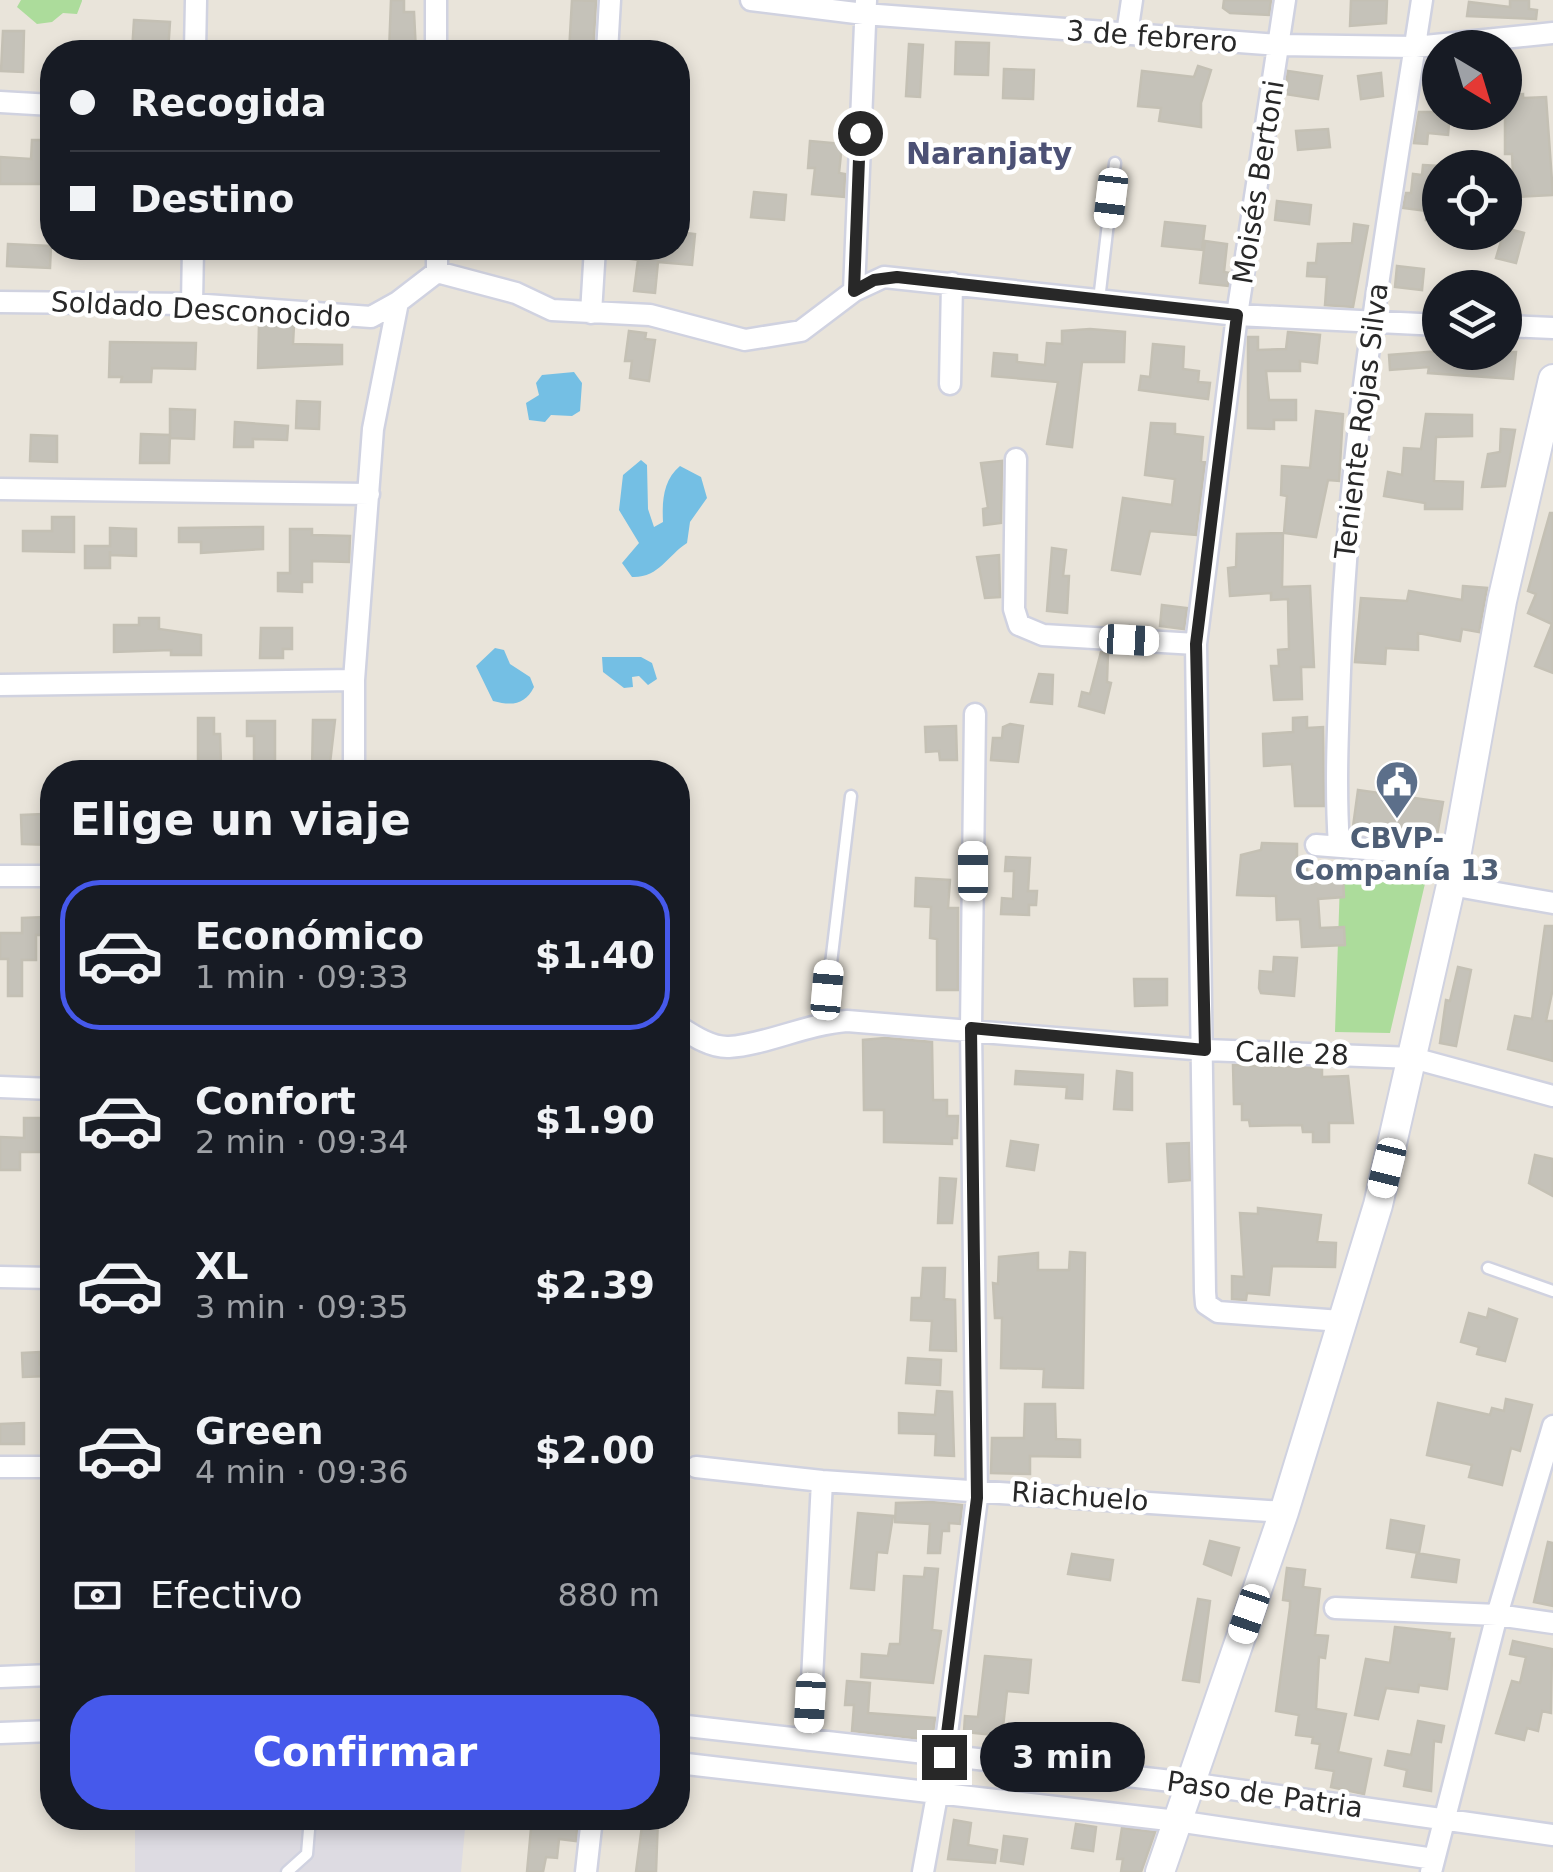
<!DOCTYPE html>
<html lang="es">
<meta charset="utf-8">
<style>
body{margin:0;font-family:"DejaVu Sans",sans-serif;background:#20242c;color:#f1f3f6;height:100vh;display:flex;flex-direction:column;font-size:38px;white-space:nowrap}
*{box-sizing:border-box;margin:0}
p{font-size:32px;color:#9ea1a6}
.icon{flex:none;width:55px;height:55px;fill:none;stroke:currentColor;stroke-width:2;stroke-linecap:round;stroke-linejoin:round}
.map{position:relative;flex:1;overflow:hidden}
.details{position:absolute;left:40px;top:760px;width:650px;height:1070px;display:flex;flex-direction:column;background:#171b24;border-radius:40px;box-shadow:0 5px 15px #0003}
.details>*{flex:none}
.guide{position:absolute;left:40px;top:40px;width:650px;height:220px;border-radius:40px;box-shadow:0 5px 15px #0003;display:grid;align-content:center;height:220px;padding:0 30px;background:#171b24}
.needle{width:65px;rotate:142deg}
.controls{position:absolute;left:1422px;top:30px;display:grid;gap:20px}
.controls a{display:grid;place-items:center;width:100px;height:100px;border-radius:50%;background:#171b24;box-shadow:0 5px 15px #0003;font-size:50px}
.end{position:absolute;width:45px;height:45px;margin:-22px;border:12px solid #282828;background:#fff;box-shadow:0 0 0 5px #fff}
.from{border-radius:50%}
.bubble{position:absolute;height:70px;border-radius:35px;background:#171b24;box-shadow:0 5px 15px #0003;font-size:32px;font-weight:800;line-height:70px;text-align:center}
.car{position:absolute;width:30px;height:60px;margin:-30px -15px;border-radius:12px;box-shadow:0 0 8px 2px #0007;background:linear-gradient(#fff 24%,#345 0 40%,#fff 0 76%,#345 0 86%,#fff 0)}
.guide b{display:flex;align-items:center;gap:35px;height:95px;font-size:38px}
.guide b+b{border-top:2px solid #363941}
.guide i{width:25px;height:25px;background:#f1f3f6}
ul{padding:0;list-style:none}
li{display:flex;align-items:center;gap:30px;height:150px;margin:0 20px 15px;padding:0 10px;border:5px solid transparent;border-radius:40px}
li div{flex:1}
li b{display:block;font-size:38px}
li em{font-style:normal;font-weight:800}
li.active{border-color:#4659eb}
li>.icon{width:90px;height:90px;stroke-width:1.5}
h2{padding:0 30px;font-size:45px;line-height:120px}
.pay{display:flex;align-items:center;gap:25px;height:110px;padding:0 30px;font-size:38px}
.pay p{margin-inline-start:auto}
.action{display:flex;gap:20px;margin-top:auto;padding:20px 30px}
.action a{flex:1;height:115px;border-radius:40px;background:#4659eb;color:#fff;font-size:40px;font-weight:800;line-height:115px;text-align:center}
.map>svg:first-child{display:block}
.industrial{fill:#dddbe2}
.green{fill:#acdc9b}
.water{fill:#74bfe4}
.building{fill:#c5c2b9;stroke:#c4c0b4;stroke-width:2.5}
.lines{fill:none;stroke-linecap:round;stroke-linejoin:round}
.service-casing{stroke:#d0d2e0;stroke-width:15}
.minor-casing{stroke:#d0d2e0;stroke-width:25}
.secondary-casing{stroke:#d0d2e0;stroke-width:32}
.service{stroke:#fff;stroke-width:10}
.minor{stroke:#fff;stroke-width:20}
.secondary{stroke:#fff;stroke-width:28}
.route{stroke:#282828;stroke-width:12}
.labels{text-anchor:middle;stroke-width:9;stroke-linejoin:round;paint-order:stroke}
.street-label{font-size:28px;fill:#282828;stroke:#fff}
.service-label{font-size:28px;font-weight:bold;fill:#4e5e75;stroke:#fff}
.neighbourhood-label{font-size:30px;font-weight:bold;fill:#4c5175;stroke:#fff}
</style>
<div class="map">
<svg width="1553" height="1872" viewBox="0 0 1553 1872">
<rect width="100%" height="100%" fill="#e9e4da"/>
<path class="industrial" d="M135 1818H466L461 1872H135Z"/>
<path class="green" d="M21 0H82V1L77 14 63 13 52 22 37 24 17 7Z
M1341 851 1431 858 1390 1033 1335 1032Z"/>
<path class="water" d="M574 372 582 383 580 411 572 416 551 415 545 422 529 420 526 403 539 395 536 383 542 375Z
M641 460 647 465 648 509 654 527 663 522C662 502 663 480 680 466L701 477 707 498 690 522 687 543C667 556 659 578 632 577L622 563 639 543 619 510 623 475Z
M495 648 504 650 510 664 530 677 534 687C525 705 512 706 493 701L476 666Z
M602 657H641L652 663 657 679 648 685 639 676 632 677 633 687 624 688 603 672Z"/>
<path class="building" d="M391 0H404V12H414L416 52H389Z
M572 0 596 1 593 52H569Z
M1224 0H1271L1269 15 1230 13 1223 8Z
M1351 0H1387L1386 23 1350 26Z
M1510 0H1529V9L1537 10 1536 19 1467 16 1469 2 1510 7Z
M134 20 170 22 168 52H132Z
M3 31H24L23 72 1 71Z
M956 42 989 43 988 75 955 74Z
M909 44 923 45 920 97 906 96Z
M1198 66 1211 70 1201 103V127L1159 121 1161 108 1138 106 1142 71 1194 77Z
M1004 69 1034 70 1033 99 1003 98Z
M1288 71 1322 76 1318 99 1285 94Z
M1381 73 1383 96 1361 99 1358 76Z
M1523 94V98L1546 97 1553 195 1514 197 1512 154H1505V95Z
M1419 112H1450L1448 135 1428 133 1427 144 1414 143Z
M1328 129 1330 147 1298 150 1296 131Z
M32 140H52V184H0V157L31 159Z
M810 141 842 144 839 173 845 174 844 197 812 194 815 168H808Z
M1423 165 1440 166V221L1426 220 1427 211 1403 208 1406 193H1411L1413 174 1422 175Z
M754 192 786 195 784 220 751 217Z
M1277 201 1311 205 1309 224 1275 220Z
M1165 222 1205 226 1202 250 1162 246Z
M1354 224 1368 226 1353 307 1325 305 1327 277 1307 276 1308 263H1316L1318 244 1352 243Z
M1505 228 1524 233 1516 263 1496 258Z
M678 232 695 234 692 265 658 262 655 293 634 291 638 260 610 256V248H678Z
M1205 241 1227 244 1224 272 1230 273 1228 286 1200 283Z
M8 244 51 246 50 268 7 266Z
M1397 266 1424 269 1422 290 1395 287Z
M259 324 294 325 293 344 342 345V364L258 368Z
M1090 329 1125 332 1124 362H1082L1072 447 1047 444 1058 382 992 376 994 353 1017 355V362L1045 365 1047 343 1062 344V331Z
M629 331 646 333 645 339 655 340 649 381 630 378 632 361H625Z
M1288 332 1320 335 1317 363 1300 361V371H1266L1269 400H1296V420H1274V429L1248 428V337H1258V350L1286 349Z
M110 342 196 343 195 369 152 368 151 382H121L122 377H109Z
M1153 344 1184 347 1183 369 1199 371 1198 382 1210 383 1208 399 1139 390 1141 376 1150 377Z
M1440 351 1472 352V360L1498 361 1499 352H1516L1513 379 1428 373 1429 367 1390 370 1389 355Z
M297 401 320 402 319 429 296 428Z
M170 409 195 410 194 439 170 438Z
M1316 411 1343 414 1339 481 1328 480 1316 537 1284 533 1287 496 1281 495 1282 466 1310 468Z
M1426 414 1472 415V436L1436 437 1434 481 1463 482 1462 509H1425V503L1384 496 1388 472 1402 475 1404 448 1421 449Z
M235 422 288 426 287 440 253 439V447H234Z
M1151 423 1175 424V434L1203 437 1201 461 1205 462 1196 535 1150 531 1140 574 1112 570 1123 498 1172 505 1175 479 1145 475Z
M1501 429 1515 430 1505 486 1482 487 1488 454 1500 452Z
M141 434 170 435 169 463H140Z
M31 435 57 436V462L30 461Z
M1002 461 1001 523 984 525 983 509 988 508 981 463Z
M1550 513H1553V673L1535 666 1552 624 1528 613 1536 594 1528 591Z
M52 517H74V552L23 551V531H52Z
M263 527V549L201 553V542H179V528Z
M110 528 136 529V556L110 555V551V568H85V546H110Z
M290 529H312V535L350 536 349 562 312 561V582H302V592L278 591V573H290Z
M1283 533 1282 587 1310 586 1314 667H1301L1302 699 1274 700 1271 666H1279L1278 650 1289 649 1288 599 1271 600V593L1230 596 1228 568 1236 567 1237 534Z
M1052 548 1066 550 1063 576H1069L1067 613 1047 611Z
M999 555 1000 597 985 598 977 557Z
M1463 586 1487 588 1479 632 1462 629 1460 641 1418 633V650L1386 648 1385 664 1355 662 1361 598 1407 601 1409 591 1462 600Z
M1162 605 1187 608 1184 629 1160 626Z
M139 618H159V629L201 635V655H171V650L114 652V625H139Z
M261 628H292V649H283V658H260Z
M1101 652 1108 653 1107 682 1111 683 1104 713 1079 706 1082 692 1090 694Z
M1039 674 1053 675 1052 704 1031 702Z
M1307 717V728L1323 727 1324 806H1295L1292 764 1264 766 1263 734 1293 732V718Z
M198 718H214V734H220L221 764H198Z
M313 720H335L329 772H312Z
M247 721H275V772H254V736H247Z
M1010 724 1023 726 1018 762 991 760 993 738H1002L1003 727Z
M956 726 957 760H940L939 751 926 752 925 727Z
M1358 790 1443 802 1436 841 1352 834Z
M43 814V819L52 818V845L22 844 21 815Z
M1262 843 1297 844V868H1307L1308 879 1343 877 1344 897 1318 899 1320 928 1344 927 1345 945 1302 947 1300 919 1277 920 1276 896 1237 895 1241 855 1261 850Z
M1006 857 1030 858 1028 891H1037L1036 905H1029V915L1001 914 1002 898 1013 899 1014 871H1005Z
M916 878 950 880 948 908H958V990H937V939L930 938 931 907 915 906Z
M45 917V935H36V960H22V996H8V959H0V933H22V918Z
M1545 926H1553V988L1546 1021H1553V1061L1508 1049 1515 1016 1532 1019Z
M1274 957 1297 958 1294 996 1261 993 1259 988 1260 971 1273 972Z
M1458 967 1471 970 1456 1046 1440 1043 1446 1000 1450 1001Z
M1134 979H1167V1005L1135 1006Z
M885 1038 932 1042 933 1100H947V1116H958L957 1138H952V1144L884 1142V1110H864L863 1040Z
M1233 1065 1322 1068V1077L1348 1076 1353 1123H1329V1142H1313V1132H1303L1302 1125 1250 1126 1249 1120H1242V1104H1234Z
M1016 1071 1083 1075 1082 1099 1066 1098 1067 1087 1015 1084Z
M1117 1071 1132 1073V1110L1114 1109Z
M24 1118H45V1152H20V1170H0V1137L24 1138Z
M1011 1141 1038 1145 1034 1170 1007 1166Z
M1189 1143 1190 1180 1169 1182 1167 1144Z
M1535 1155 1553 1159V1196L1529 1183Z
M940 1178 956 1179 952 1223H938Z
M1258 1208 1321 1215 1317 1242 1336 1243 1335 1267 1272 1266 1269 1295 1247 1293 1246 1300 1232 1299V1276L1244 1277 1240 1213 1258 1214Z
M1070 1252 1085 1253 1083 1388 1043 1387 1044 1369 1001 1368 1002 1318H995L993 1283 998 1284 999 1257 1038 1253V1270H1069Z
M923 1268H945L944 1299 955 1300 956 1351 930 1350 932 1321 911 1320 912 1298H921Z
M1489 1309 1517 1319 1505 1361 1477 1354 1479 1347 1461 1342 1469 1313 1487 1318Z
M40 1352V1364H49V1376L23 1377 22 1353Z
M908 1358 941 1360 940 1385 906 1383Z
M937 1391 952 1392 954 1456 935 1455 936 1434 899 1433V1413L935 1415Z
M1506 1399 1532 1405 1520 1451 1511 1448 1502 1485 1469 1477 1472 1465 1427 1455 1438 1403 1490 1415 1492 1408 1504 1411Z
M1025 1404H1055L1056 1439 1080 1440V1457L1030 1456V1474L991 1473 992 1438H1024Z
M24 1423V1444H0V1424Z
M932 1502 962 1505 960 1524 949 1523V1531H942L940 1553H928L930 1524 895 1522 896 1503Z
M858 1513 893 1516 887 1553 877 1552 874 1590 851 1588Z
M1391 1520 1424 1526 1419 1553 1387 1548Z
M1210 1541 1239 1548 1231 1575 1204 1564Z
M1548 1542 1553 1543V1606L1534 1602Z
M1417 1553 1459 1560 1456 1582 1412 1577Z
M1072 1554 1113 1560 1110 1580 1068 1574Z
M925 1568 938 1569 932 1630 941 1631 933 1683 861 1677 862 1654 888 1656 890 1644H900L904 1576 924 1577Z
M1287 1568 1305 1570 1303 1587 1320 1589 1315 1635 1328 1636 1325 1658 1319 1657 1316 1709 1346 1714 1338 1752 1371 1759 1364 1794 1331 1787 1334 1771 1316 1768 1320 1744 1312 1743 1313 1737 1296 1735 1299 1715 1276 1711 1290 1607V1601L1283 1600Z
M1198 1599 1210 1601 1199 1682 1183 1680Z
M1395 1627 1450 1633 1449 1639H1454L1447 1689 1419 1685 1418 1692 1386 1688 1378 1719 1355 1715 1366 1659 1390 1663Z
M1513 1641 1552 1649 1551 1713 1542 1711 1538 1731 1527 1728 1524 1740 1496 1733 1512 1681 1520 1683 1526 1657 1510 1654Z
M985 1656 1031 1660 1028 1693 1007 1691 1002 1736 964 1732 965 1716 978 1717Z
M847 1681 870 1683 868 1713 935 1718 932 1740 852 1731 854 1705H845Z
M1418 1721 1444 1726 1441 1742 1434 1741 1431 1791 1404 1786 1407 1770 1385 1765 1388 1751 1411 1755Z
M532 1818H578L576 1841 559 1839 557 1858 546 1857 543 1872H527Z
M643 1818H658L656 1872H636Z
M954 1820 971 1823 968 1845 997 1850 995 1863 948 1859Z
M1076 1824 1096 1827 1093 1851 1072 1848Z
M1122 1828 1155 1832 1141 1872H1121L1123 1859H1117Z
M1004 1836 1027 1839 1023 1864 1001 1861Z"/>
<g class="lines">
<g class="service-casing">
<path id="service" d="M1099 300 1115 163
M824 1022 851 796
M1488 1268 1553 1291
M287 1872 307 1854 310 1818"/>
</g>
<g class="minor-casing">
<path id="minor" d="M436 0V52
M751 0 864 14 1279 45 1415 47 1553 33
M1285 0 1237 315 1196 644 1205 1292 1206 1304 1218 1312 1341 1321
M1127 34 1132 0
M195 52 196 0
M607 52 610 0
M0 102 52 105
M437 248V272
M854 291 866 0
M0 302 192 304 371 317 398 302
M192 304 193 248
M591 313 595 248
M1505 326 1553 328
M950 384 952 283
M1016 459 1014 609 1019 625 1043 635 1196 644
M0 489 369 494
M0 685 354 680
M354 772V680L373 429 398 302 437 272 516 293 552 310 650 315 745 340 801 331 854 291 884 277 1237 315 1440 325
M1316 845 1456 856
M1339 845C1335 787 1338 729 1340 671 1347 444 1388 223 1422 0
M0 876H52
M1451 885 1553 903
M678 1026C692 1035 711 1048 729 1047 765 1045 806 1024 847 1021L1205 1050 1413 1058 1553 1096
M0 1087 52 1089
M0 1277 52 1278
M0 1467H52
M696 1467 822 1481 1284 1512
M1335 1608 1497 1615 1553 1623
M0 1677 52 1675
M678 1725 1189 1783 1553 1835
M0 1733 52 1731
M809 1740 822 1481
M678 1763 1177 1821 1434 1859
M586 1872 592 1818
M923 1872 944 1757 977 1498 971 1028 975 714
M1431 1872 1497 1615 1553 1426"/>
</g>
<g class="secondary-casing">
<path id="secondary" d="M1160 1872 1284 1512 1378 1205 1451 885 1502 601 1553 379"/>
</g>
<use href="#service" class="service"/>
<use href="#minor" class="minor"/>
<use href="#secondary" class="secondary"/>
</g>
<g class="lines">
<path class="route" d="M860 133 854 291 874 280 897 277 1237 315 1196 644 1205 1050 971 1028 977 1498 944 1757"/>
</g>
<defs>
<g id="civic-pin" transform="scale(2.25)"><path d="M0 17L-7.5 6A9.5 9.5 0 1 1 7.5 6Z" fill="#5c6f8a" stroke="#fff"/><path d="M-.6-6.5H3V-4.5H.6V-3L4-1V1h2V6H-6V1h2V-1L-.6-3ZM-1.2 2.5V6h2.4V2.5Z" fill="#fff"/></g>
</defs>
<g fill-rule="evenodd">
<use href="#civic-pin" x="1397" y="782"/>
</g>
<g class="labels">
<g class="street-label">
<text transform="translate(1152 36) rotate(4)" y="10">3 de febrero</text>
<text transform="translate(1258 182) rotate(-81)" y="10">Moisés Bertoni</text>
<text transform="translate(201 309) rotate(3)" y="10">Soldado Desconocido</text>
<text transform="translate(1361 421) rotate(-83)" y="10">Teniente Rojas Silva</text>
<text transform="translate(1292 1053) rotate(2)" y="10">Calle 28</text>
<text transform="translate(1080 1496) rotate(4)" y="10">Riachuelo</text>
<text transform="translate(1265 1794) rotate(8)" y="10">Paso de Patria</text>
</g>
<g class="service-label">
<text x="1397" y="848">CBVP-<tspan x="1397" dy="32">Companía 13</tspan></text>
</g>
<g class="neighbourhood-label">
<text x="989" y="164">Naranjaty</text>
</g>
</g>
</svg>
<div class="controls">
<a><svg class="needle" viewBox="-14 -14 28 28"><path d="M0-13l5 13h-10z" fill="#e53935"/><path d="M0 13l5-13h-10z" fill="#9ea1a6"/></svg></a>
<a><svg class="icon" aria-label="locate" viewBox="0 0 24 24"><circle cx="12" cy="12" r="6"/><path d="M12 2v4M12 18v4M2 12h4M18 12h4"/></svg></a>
<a><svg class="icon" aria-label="layers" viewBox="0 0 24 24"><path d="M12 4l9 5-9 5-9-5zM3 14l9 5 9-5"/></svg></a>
</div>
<i class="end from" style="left:860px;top:133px"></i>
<i class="end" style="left:944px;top:1757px"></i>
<div class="bubble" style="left:980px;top:1722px;width:165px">3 min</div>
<i class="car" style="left:1111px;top:198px;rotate:187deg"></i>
<i class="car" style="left:1129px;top:640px;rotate:93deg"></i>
<i class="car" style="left:973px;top:871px;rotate:0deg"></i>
<i class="car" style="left:827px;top:990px;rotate:5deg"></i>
<i class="car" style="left:1387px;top:1168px;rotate:194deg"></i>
<i class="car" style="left:1249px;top:1614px;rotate:199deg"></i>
<i class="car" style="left:810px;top:1703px;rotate:183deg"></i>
<div class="guide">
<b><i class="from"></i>Recogida</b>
<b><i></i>Destino</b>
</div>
<section class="details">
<h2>Elige un viaje</h2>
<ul>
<li class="active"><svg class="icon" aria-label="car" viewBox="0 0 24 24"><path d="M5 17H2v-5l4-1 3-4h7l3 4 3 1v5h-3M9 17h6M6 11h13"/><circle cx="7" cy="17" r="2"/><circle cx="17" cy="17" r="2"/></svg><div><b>Económico</b><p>1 min · 09:33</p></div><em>$1.40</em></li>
<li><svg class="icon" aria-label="car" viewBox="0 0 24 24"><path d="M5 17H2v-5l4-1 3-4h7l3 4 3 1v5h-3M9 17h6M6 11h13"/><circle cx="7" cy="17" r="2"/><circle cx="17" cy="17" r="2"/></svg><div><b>Confort</b><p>2 min · 09:34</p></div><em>$1.90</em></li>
<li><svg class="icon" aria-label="car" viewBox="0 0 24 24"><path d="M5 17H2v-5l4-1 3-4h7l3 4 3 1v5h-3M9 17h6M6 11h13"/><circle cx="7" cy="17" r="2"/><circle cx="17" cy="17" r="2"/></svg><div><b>XL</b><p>3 min · 09:35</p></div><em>$2.39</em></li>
<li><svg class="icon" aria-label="car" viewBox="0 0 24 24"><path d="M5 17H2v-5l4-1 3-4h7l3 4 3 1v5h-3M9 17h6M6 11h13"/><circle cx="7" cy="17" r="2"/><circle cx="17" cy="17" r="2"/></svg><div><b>Green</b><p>4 min · 09:36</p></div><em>$2.00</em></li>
</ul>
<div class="pay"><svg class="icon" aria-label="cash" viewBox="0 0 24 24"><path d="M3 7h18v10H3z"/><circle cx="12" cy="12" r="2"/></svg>Efectivo<p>880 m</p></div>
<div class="action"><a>Confirmar</a></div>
</section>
</div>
